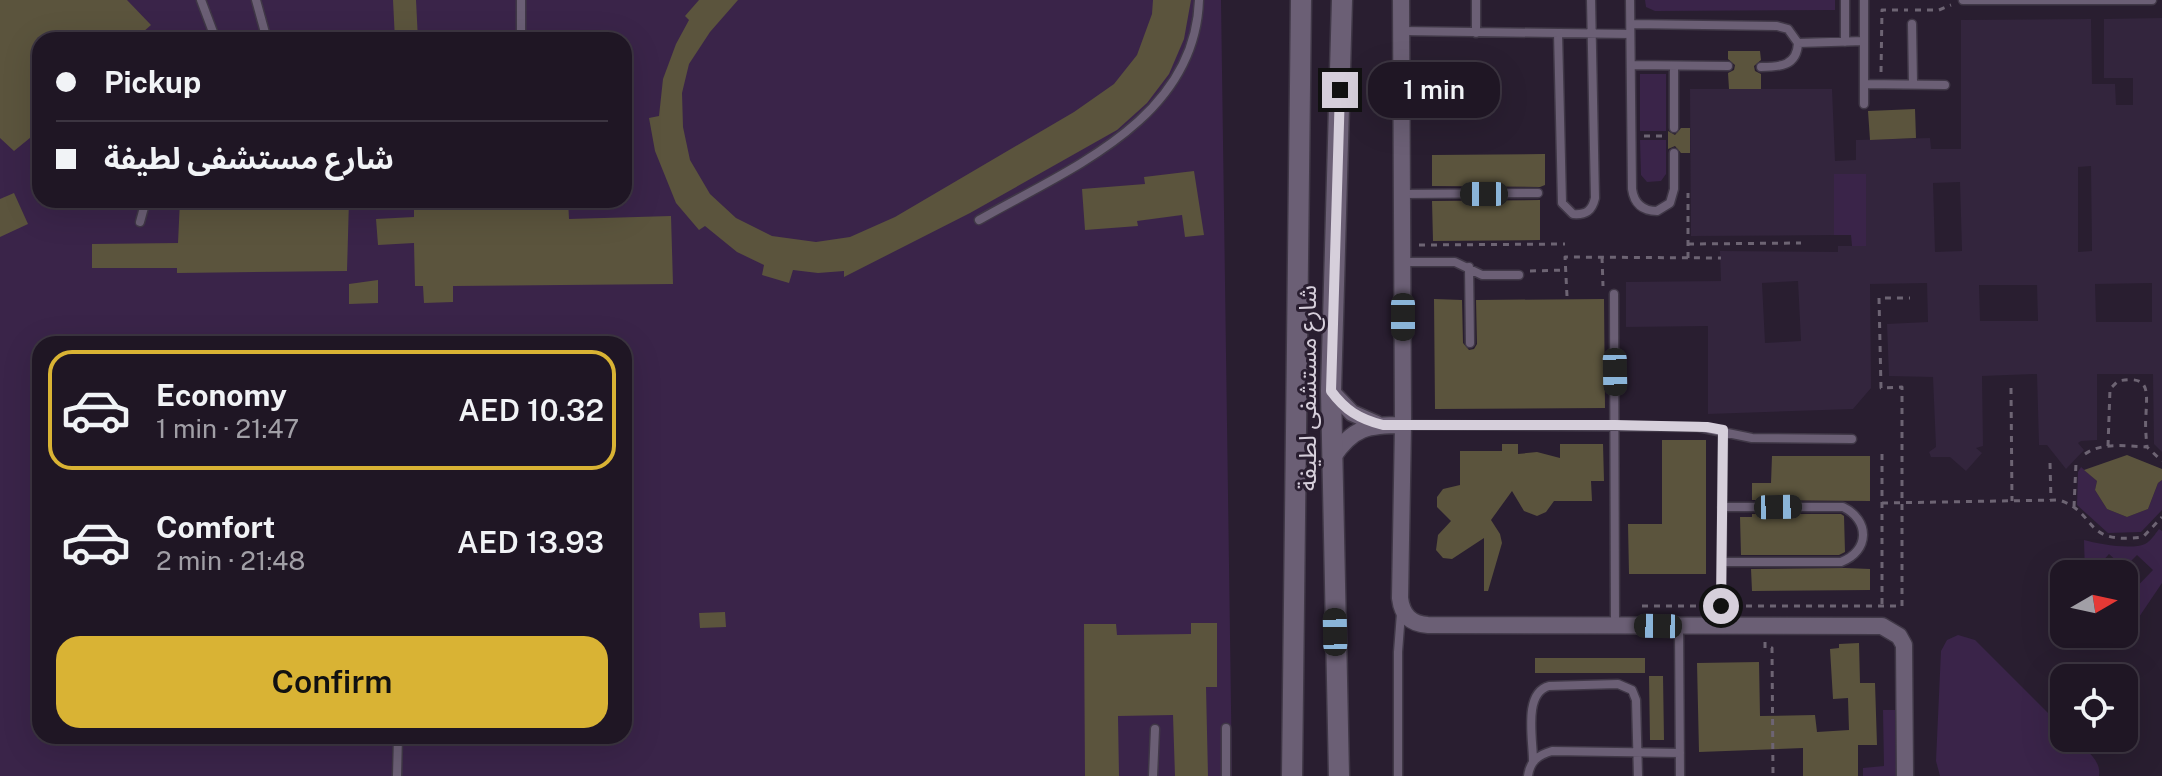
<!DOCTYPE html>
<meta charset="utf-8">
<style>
body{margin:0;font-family:"Public Sans","Noto Sans Arabic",sans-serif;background:#271f2c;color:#f1f3f6;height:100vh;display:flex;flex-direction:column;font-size:30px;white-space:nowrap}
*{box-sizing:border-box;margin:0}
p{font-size:26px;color:#a19fa6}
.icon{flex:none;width:44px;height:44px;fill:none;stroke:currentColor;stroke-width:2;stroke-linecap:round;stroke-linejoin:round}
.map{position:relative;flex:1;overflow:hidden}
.panel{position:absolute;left:32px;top:336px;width:600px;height:408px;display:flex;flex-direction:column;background:#1f1624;border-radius:24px;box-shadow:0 8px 32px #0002,0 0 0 2px #3c3541}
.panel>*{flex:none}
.banner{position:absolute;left:32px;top:32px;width:600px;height:176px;border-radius:24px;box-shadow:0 8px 32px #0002,0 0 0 2px #3c3541;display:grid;align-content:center;height:176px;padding:0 24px;background:#1f1624}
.needle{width:52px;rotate:81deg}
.fabs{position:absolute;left:2050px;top:560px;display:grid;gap:16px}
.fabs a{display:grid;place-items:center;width:88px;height:88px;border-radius:16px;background:#1f1624;box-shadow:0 8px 32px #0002,0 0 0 2px #3c3541;font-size:40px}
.end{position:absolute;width:36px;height:36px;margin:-18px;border:10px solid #d6cfdb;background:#111;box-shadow:0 0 0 4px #111}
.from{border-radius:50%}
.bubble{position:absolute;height:56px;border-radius:24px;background:#1f1624;box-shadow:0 8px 32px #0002,0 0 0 2px #3c3541;font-size:26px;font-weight:600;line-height:56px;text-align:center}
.car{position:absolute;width:24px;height:48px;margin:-24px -12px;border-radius:10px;box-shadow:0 0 6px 2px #0007;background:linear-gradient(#222 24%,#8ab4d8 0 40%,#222 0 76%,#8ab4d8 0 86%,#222 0)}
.banner b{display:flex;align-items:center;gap:28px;height:76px;font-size:30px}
.banner b+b{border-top:2px solid #3c3541}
.banner i{width:20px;height:20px;background:#f1f3f6}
ul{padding:14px 0 0;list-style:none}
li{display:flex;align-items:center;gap:24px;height:120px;margin:0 16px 12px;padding:0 8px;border:4px solid transparent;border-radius:24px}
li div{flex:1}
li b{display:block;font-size:30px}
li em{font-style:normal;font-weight:600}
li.current{border-color:#d9b334}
li>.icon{width:72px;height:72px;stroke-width:1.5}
.cta{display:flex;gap:16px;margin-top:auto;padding:16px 24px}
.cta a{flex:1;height:92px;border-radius:24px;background:#d9b334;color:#111;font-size:32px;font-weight:600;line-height:92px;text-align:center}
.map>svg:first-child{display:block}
.built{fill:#33253d;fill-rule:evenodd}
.green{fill:#3a2449;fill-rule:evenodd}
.building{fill:#5b543d}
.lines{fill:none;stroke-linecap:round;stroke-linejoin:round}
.lane-casing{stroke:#403847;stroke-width:11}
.street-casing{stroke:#403847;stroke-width:19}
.secondary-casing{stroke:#403847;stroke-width:23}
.path{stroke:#6d6473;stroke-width:3;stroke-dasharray:6 6;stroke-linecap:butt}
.lane{stroke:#6b5f75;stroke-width:8}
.street{stroke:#6b5f75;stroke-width:16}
.secondary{stroke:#6b5f75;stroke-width:20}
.route{stroke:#d6cfdb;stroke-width:10}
.labels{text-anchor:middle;stroke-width:6;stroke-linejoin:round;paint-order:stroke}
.street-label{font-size:24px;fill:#d6cfdb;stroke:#291e30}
</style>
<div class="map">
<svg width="2162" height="776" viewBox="0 0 2162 776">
<rect width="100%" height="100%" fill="#291e30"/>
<path class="built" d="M2162 18V452L2154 444 2153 374H2097V440L2081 441 2078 443 2084 450 2066 469 2047 445H2039L2037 374 1982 376 1983 446 1976 448 1982 453 1966 471 1950 457H1931L1929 452 1936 447 1933 377 1889 376 1887 324 1928 322 1927 283 1870 284 1871 388 1853 409 1708 414V326L1626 327V282L1721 281 1720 251 1838 252V246H1866V174H1834V235L1691 236 1690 89H1832L1835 161 1856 160V140L1930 138 1931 149H1961V20L2091 19 2092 84H2115L2116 105H2133V78H2104V19ZM2091 166 2092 251 2078 252V167ZM1960 182 1962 251 1935 252 1933 183ZM1798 281 1801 341 1765 343 1762 283ZM2152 283V322H2096L2095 284ZM1979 285H2037L2038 321H1980Z"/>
<path class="green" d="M0 0H1221L1232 776H0ZM40 40H624V200H40ZM40 344H624V736H40Z
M1645 0H1835V10L1655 11 1646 7Z
M1640 74H1666V131H1640Z
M1640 140H1666V174L1661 181 1647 182 1641 175Z
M1834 174H1866V246H1852L1851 235H1834Z
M2081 467 2097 481 2095 490 2107 509 2127 517 2148 509 2158 483 2162 480V510L2141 532 2108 533 2077 505 2078 472Z
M2159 529 2162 531V583L2137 620 2124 624V600L2153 570 2137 555 2124 568 2109 554 2091 574H2085L2084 540C2098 544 2132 550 2145 544 2151 541 2155 534 2159 529Z
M1958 635 1975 640 2064 729V738H2074C2084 749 2102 760 2099 776H1940L1936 761 1941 651 1947 640Z
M1883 710H1895L1896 776H1863V768L1884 766Z"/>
<path class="building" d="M0 0H127L151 25 134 40H40V132L36 133 14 151 0 138Z
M393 0H416L418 40H395Z
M699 0H738L710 32 689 64 682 93 683 127 690 160 710 194 736 218 772 236 816 242 850 237 895 217 1074 112 1114 84 1137 55 1152 14 1153 0H1191L1184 39 1169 74 1147 103 1117 130 970 213 844 277V271L818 273 793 270 789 283 762 275 764 265 737 252 705 226 699 230 676 203 655 151 649 118 659 116 663 79 676 44 689 20 685 16Z
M1728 51H1760L1761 60 1754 66 1755 71 1761 74V89H1729L1728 73 1734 70 1735 65 1728 59Z
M1915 109 1916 138 1870 140 1868 111Z
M1681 128H1690V153H1681L1675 146 1668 149V131L1675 135Z
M1545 154V185L1540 187 1432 186V155Z
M1194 171 1204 235 1185 237 1182 215 1137 221 1138 226 1085 230 1082 189 1145 184 1144 177Z
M14 193 28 224 0 237V199Z
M180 200H349L347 271 177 273V268H92V244L178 243Z
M414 200H568L569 219 671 216 673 284 453 286V302L424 303 423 286H415L414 243 378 245 376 219 414 217Z
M1540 200V240L1433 241 1432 201Z
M378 280V303L349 304V284Z
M1434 299 1462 300 1463 343 1469 350 1474 349 1477 344 1476 300 1604 299 1605 408 1435 409Z
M1662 440H1706V574H1629L1628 524H1662Z
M1502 444H1518V454L1537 452 1560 458V444H1603L1604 481H1591L1592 501H1554L1546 512 1537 516 1524 511 1512 491 1491 520 1500 534 1502 543 1488 591H1484V538L1452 559 1443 558 1436 550 1438 535 1451 521 1437 507V497L1443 489 1460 485V451H1502Z
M2127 455 2162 469V480L2158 483 2148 509 2127 517 2107 509 2095 490 2097 481 2084 470Z
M1772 456H1870V501L1752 500V483H1771Z
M1752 514H1841L1844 516 1845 552 1839 555H1741L1740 517H1752Z
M1845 568 1870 569V590L1752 591 1751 569Z
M725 612 726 627 700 628 699 613Z
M1191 623H1217V687H1206L1208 776H1175L1173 715 1118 716 1119 776H1085L1084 624H1116L1117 635 1191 634Z
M1859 643 1860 683H1875L1877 745H1858V776H1803V748L1699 752 1697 663 1759 662 1760 716 1815 715 1817 732 1849 730 1848 698 1833 699 1830 649 1839 648V644Z
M1535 658H1645V673H1535Z
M1649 676H1663L1664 740H1650Z"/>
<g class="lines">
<g class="lane-casing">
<path id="lane" d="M201 0 216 40
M256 0 267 40
M521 0V40
M1476 0V33
M1630 0 1632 189C1634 203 1642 211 1657 211L1670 203 1674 189V153
M1963 0H2152
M1631 24 1777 26 1788 29 1798 43C1797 66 1780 67 1761 67
M1912 24 1913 84
M1402 31 1630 34
M1558 33 1562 203 1573 214C1586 215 1592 211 1595 198L1591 0
M1845 42V0
M1798 43 1864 41
M1631 65 1728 66
M1674 66V128
M1864 84 1945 85
M1864 104V0
M1402 194 1538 193
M979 220C1068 169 1195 120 1199 0
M140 222 146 200
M1403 262H1455L1482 275H1519
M1469 267 1470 343
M1614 294 1615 625
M1404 425 1698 427 1752 438 1852 439
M1722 562H1841C1870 551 1870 520 1843 507H1722
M1721 625 1723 430
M1679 626 1680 776
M1533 761C1533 739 1523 693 1549 686L1618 684 1632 690 1636 700 1638 776
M397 776 398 736
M1153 776 1155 729
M1226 776V728
M1398 776V652L1401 613
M1528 776C1530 761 1538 755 1552 751L1680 753"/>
</g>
<g class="street-casing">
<path id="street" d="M1401 0 1403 425 1400 598C1402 615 1411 624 1428 625L1882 626 1899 636 1904 645 1905 776
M1331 391 1352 413 1377 424
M1333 457C1353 427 1368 425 1403 425"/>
</g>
<g class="secondary-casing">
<path id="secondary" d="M1292 776 1301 0
M1339 776 1331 391 1342 0"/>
</g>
<path class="path" d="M1915 10H1939L1951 5
M1881 72 1882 10H1908
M1644 136H1664
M1688 244 1801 243
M1419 245 1565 244
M1602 257 1603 286
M1688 258V193
M1530 271 1566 270
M1567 296 1565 257 1721 258
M2011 388 2012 501
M2108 446 2110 389 2118 381C2150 375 2147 390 2146 414 2145 425 2146 436 2147 447
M1882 454V606
M2085 454C2102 442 2127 446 2147 447L2162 461
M2050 463 2051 500
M1882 503 2059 500C2099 513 2081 545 2143 537L2162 517
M2074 507 2076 463
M1642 606H1707
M1734 606H1902V387L1881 388 1879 298H1910
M1765 642V648H1772L1773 776"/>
<use href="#lane" class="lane"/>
<use href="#street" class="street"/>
<use href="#secondary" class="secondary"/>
</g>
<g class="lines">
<path class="route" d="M1340 90 1331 391C1345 410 1359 419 1383 425H1615L1707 427 1723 430 1721 606"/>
</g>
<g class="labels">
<g class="street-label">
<text transform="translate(1308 388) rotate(-90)" y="8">شارع مستشفى لطيفة</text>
</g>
</g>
</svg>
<div class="fabs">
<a><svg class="needle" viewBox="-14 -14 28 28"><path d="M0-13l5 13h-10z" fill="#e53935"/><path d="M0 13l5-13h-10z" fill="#a19fa6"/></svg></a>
<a><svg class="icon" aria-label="locate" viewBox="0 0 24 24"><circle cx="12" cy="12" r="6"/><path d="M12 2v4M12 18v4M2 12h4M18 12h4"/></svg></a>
</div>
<i class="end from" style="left:1721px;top:606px"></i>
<i class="end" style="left:1340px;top:90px"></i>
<div class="bubble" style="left:1368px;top:62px;width:132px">1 min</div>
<i class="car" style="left:1484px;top:194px;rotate:270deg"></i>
<i class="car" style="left:1403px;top:317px;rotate:180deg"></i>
<i class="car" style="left:1615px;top:372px;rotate:179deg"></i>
<i class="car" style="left:1778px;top:507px;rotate:89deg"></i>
<i class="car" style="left:1658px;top:626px;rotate:271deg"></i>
<i class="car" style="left:1335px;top:632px;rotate:359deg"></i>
<div class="banner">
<b><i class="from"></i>Pickup</b>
<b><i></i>شارع مستشفى لطيفة</b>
</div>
<section class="panel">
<ul>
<li class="current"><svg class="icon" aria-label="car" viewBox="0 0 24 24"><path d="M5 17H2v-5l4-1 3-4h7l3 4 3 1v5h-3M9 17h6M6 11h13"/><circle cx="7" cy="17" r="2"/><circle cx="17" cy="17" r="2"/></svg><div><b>Economy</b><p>1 min · 21:47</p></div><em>AED 10.32</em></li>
<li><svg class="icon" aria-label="car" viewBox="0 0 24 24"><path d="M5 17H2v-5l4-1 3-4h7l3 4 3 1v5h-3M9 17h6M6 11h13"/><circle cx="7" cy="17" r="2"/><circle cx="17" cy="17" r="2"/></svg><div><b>Comfort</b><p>2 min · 21:48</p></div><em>AED 13.93</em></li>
</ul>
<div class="cta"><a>Confirm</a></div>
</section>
</div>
